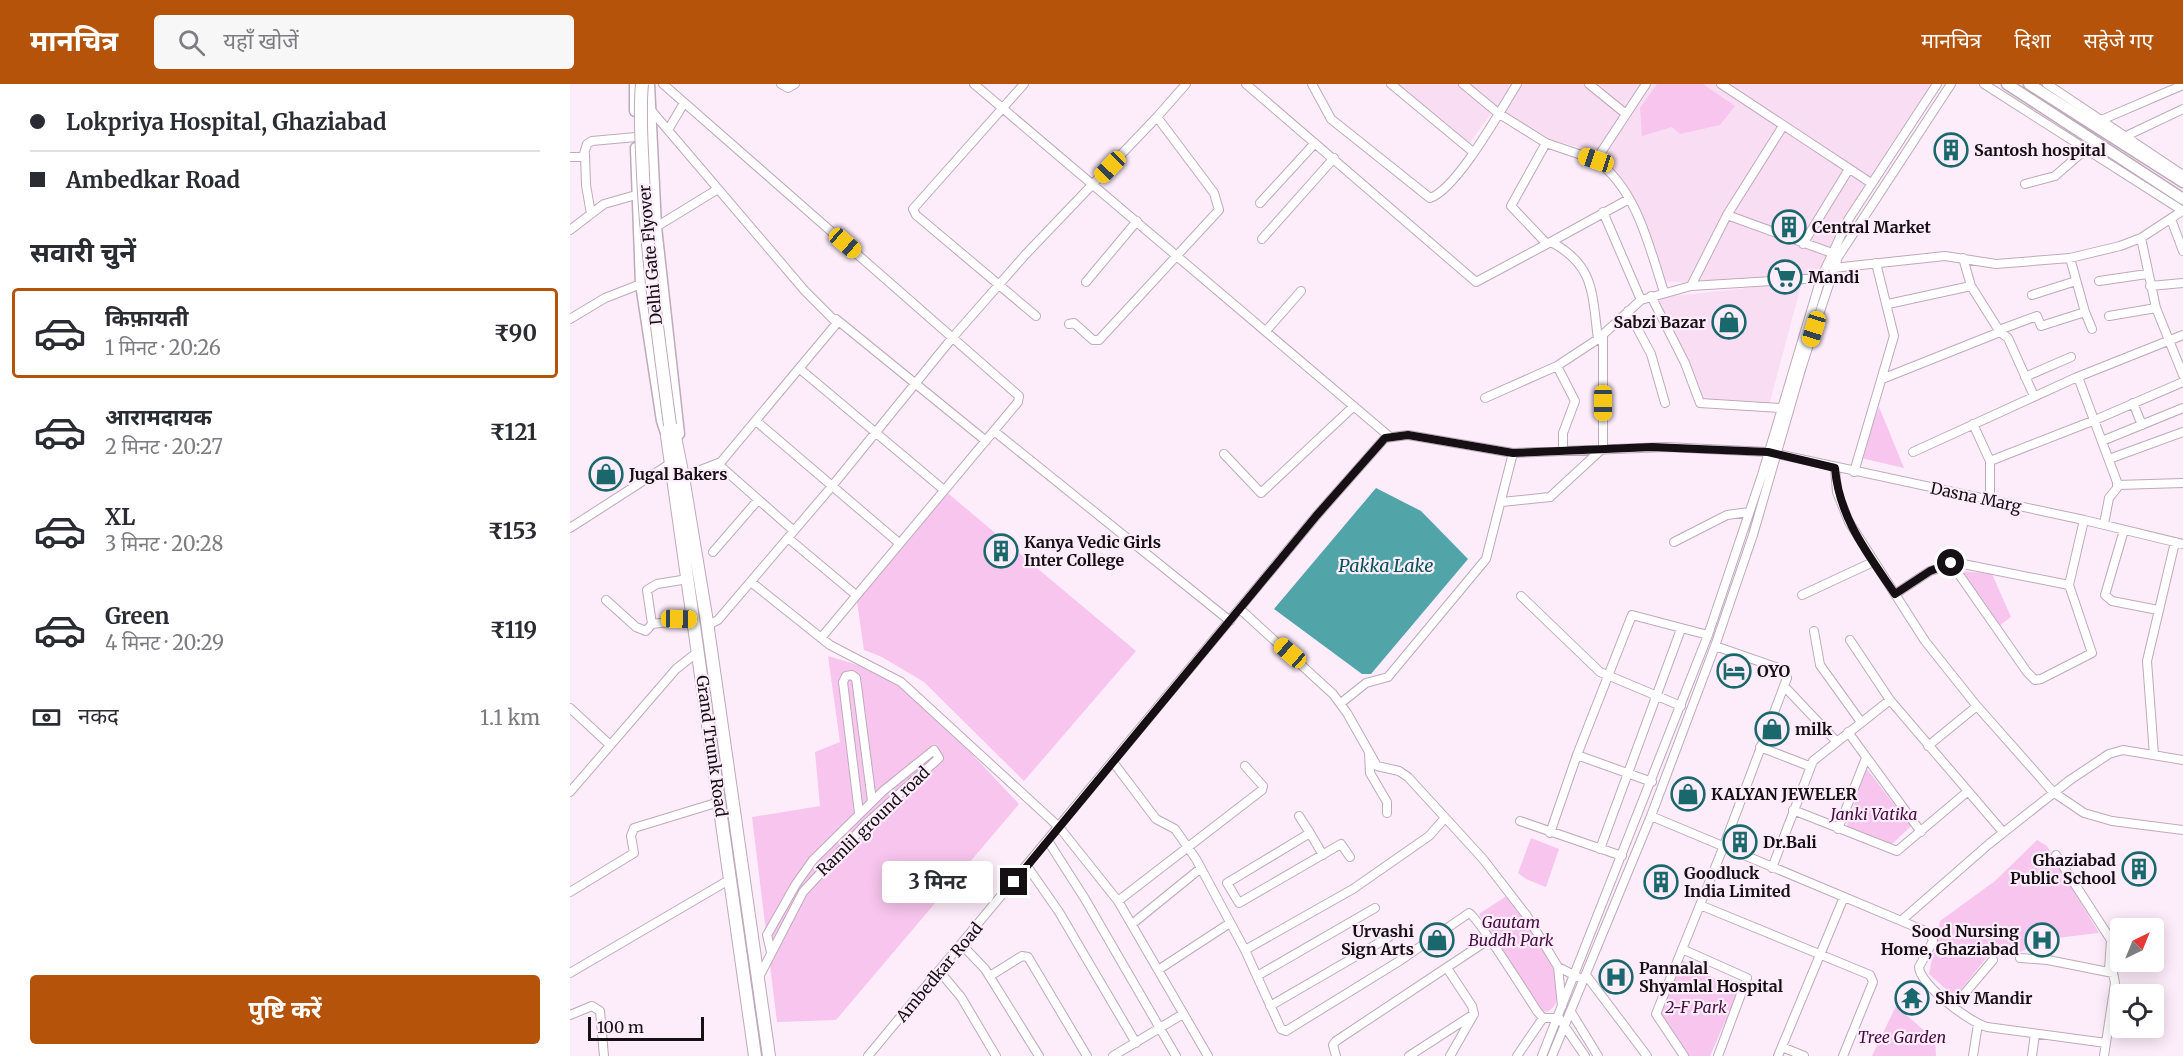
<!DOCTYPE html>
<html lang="hi">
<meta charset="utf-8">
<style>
body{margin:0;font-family:Merriweather,"Noto Sans Devanagari",serif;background:#f7f7f7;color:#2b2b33;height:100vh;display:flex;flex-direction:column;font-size:22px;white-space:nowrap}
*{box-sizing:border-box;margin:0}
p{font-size:20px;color:#7c7c81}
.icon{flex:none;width:33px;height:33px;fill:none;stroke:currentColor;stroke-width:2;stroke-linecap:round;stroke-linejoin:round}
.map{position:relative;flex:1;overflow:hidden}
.panel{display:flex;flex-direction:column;background:#fff;width:570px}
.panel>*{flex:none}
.hud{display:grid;align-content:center;height:132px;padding:0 30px;background:#fff}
.needle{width:39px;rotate:43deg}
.tools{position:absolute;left:1540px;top:834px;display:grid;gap:12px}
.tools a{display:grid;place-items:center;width:54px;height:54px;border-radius:6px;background:#fff;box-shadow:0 3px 15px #0003;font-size:30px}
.scale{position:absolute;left:18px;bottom:15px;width:116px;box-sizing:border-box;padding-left:6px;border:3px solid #160f14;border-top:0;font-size:16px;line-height:21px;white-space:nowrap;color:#160f14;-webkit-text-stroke:4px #fdecfa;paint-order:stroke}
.end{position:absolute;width:27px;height:27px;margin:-14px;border:8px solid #160f14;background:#fff;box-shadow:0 0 0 3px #fff}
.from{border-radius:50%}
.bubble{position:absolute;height:42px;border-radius:6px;background:#fff;box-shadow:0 3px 15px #0003;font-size:20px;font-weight:700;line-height:42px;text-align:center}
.car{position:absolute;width:18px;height:36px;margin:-18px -9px;border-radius:8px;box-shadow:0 0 4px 2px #0007;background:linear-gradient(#f5c518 24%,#345 0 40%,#f5c518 0 76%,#345 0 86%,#f5c518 0)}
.hud b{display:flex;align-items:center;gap:21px;height:57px;font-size:22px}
.hud b+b{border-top:2px solid #e1e1e2}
.hud i{width:15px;height:15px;background:#2b2b33}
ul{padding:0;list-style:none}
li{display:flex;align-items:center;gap:18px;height:90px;margin:0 12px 9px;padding:0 18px;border:3px solid transparent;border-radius:6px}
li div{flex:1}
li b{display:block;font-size:22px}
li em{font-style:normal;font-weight:700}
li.selected{border-color:#b45309}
li>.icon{width:54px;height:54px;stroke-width:1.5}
h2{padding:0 30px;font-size:27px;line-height:72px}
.pay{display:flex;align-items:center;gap:15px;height:66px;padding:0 30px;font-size:22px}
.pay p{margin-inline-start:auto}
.primary-button{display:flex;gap:12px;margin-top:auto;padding:12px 30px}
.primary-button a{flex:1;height:69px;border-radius:6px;background:#b45309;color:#fff;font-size:24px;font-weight:700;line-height:69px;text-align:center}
header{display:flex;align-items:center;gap:36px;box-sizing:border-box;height:84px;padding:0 30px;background:#b45309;color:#fff}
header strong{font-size:28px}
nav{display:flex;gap:33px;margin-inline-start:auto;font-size:21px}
.search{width:420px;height:54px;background:#f7f7f7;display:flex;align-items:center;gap:15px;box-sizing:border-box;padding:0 21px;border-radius:6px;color:#7c7c81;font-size:22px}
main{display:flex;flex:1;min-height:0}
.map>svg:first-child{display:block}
.built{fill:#f9ddf3}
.green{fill:#f7c5ee}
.water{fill:#51a4a8}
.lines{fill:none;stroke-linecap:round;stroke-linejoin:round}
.minor-casing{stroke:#beaaba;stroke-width:10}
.major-casing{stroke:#beaaba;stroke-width:13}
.highway-casing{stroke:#beaaba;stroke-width:14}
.minor{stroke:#fff;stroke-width:8}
.major{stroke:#fff;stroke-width:10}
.highway{stroke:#fff;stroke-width:12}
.highway-bridge-casing{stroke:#beaaba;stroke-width:14;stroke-linecap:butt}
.highway-bridge{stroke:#fff;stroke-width:12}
.route{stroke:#160f14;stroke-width:8}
.labels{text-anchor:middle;stroke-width:4.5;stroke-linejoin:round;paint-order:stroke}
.poi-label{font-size:16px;font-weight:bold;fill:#160f14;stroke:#fdecfa;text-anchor:start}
.street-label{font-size:16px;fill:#160f14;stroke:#fdecfa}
.park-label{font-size:16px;font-style:italic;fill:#470b41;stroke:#fdecfa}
.water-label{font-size:18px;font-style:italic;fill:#025154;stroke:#fdecfa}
</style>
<header>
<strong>मानचित्र</strong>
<div class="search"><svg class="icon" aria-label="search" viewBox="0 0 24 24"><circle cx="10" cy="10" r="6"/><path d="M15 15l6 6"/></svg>यहाँ खोजें</div>
<nav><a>मानचित्र</a><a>दिशा</a><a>सहेजे गए</a></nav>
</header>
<main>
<section class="panel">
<div class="hud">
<b><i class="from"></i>Lokpriya Hospital, Ghaziabad</b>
<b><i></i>Ambedkar Road</b>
</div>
<h2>सवारी चुनें</h2>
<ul>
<li class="selected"><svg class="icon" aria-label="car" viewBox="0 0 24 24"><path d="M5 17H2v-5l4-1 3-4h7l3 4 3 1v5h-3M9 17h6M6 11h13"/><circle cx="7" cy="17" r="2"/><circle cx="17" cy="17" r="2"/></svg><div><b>किफ़ायती</b><p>1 मिनट · 20:26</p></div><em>₹90</em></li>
<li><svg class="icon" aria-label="car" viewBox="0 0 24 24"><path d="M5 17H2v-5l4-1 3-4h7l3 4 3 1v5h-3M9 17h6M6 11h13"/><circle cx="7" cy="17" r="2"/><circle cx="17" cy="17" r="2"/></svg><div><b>आरामदायक</b><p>2 मिनट · 20:27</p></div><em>₹121</em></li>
<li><svg class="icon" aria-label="car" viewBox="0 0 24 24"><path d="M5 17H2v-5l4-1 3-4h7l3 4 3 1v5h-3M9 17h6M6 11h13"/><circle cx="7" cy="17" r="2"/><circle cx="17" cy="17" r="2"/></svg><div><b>XL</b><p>3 मिनट · 20:28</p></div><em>₹153</em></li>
<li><svg class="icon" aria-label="car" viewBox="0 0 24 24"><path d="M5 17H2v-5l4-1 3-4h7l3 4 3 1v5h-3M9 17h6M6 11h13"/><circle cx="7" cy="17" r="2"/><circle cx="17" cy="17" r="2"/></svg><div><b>Green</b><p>4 मिनट · 20:29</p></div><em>₹119</em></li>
</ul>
<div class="pay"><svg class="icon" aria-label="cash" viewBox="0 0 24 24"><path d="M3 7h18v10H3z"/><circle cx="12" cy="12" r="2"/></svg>नकद<p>1.1 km</p></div>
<div class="primary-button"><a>पुष्टि करें</a></div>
</section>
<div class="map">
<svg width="1613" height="972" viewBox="0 0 1613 972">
<rect width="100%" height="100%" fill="#fdecfa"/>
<path class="built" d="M820 0H1361L1283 119 1246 192 1130 199 1089 197 1059 123 1038 84 1021 66 981 56 926 23 895 65Z
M1232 198 1199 321 1132 316 1085 214Z"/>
<path class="green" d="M1087 0H1133L1165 22 1150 41 1110 50 1102 43 1072 52 1070 24Z
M1309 323 1334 384 1291 374Z
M374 406 566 567 454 697 354 598 312 573 294 566 286 511Z
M1391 487 1422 490 1441 533 1429 542Z
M258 572C281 579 307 586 326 600 368 630 413 683 449 720L266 936 207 938 182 733 250 722 245 668 270 658Z
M1296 684 1341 742 1321 761 1276 745Z
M961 754 989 765 976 803 956 795 948 789Z
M1467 756 1477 762 1529 849 1478 855 1442 872 1417 873 1385 913 1359 890 1370 837 1425 797Z
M938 811C953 833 1013 908 977 928L970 926 909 830Z
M1110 875 1168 908 1140 972H1119L1088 931Z
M1326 922 1365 956 1366 972H1302Z"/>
<path class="water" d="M806 404 851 427 898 475 801 590H792L704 525Z"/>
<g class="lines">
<g class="minor-casing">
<path id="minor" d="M93 0 449 312 448 318 251 554
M211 0 218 4 225 0
M404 0 820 353
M454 0 343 125 346 131 466 232
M676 0 906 198 977 160
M742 0 761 35 860 114C887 105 930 27 947 0
M821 0 903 68
M893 0 928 29 976 59 1026 76 1076 0
M1019 0 1056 30
M1151 0 1301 99
M1414 0 1613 127
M1477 0 1613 91
M80 25 235 207 267 239 151 378 113 393
M1529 37 1613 1
M98 46 114 19
M1554 53 1613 25
M976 59 941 122 977 160 1059 115
M15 70 16 101 21 130
M0 73H13L17 60 22 57 66 53
M1026 76C1067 106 1079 162 1094 208
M1455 100 1485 92 1516 65
M690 119 745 59
M1033 128 1071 216
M1157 131 1262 169
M1601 135 1613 167
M86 143 148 105
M0 146 34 120 73 109
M1571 154 1586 224 1613 291
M692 155 764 74
M981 158C1025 181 1022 210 1028 255
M1233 160 1279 85
M1393 174 1401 202 1430 248
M1263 184 1375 172 1426 180 1500 174 1550 162 1571 154 1612 127
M1529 197 1577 190
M516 198 567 137
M1121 202 1157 131 1213 42
M1580 202 1613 199
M1462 211 1506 197
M1081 212 1115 279 1130 319 1211 324
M1318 220 1401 202
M1058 227 1081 270 1095 319
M1515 228 1522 245
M1539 232 1586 224
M0 235 35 214 71 200
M266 235 416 357
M499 240 504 239 523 256H529L649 126 644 109 587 33
M1429 246 1467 232 1471 242 1515 228 1500 174
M696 247 731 207
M987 282 1005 317 993 349V366
M230 285 374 406
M1455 293 1501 273
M1508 293 1547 398V404L1539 414 1534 440
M1312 295 1430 248 1438 254 1464 312
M915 314 987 282 1028 255 1071 216 1121 202 1251 194
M1563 319 1572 341
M186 337 329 459
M1403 340 1420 377V416
M424 347 660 537
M1532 357 1613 324
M1343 368 1505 294 1613 251
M654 370 691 409 784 322
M1539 375 1613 348
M1420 377 1525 336 1613 298
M148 380 224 447
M1265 384 1267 408 1279 438 1355 557 1406 621 1483 708 1514 729 1542 737 1613 746
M1284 388 1324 252 1306 179
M1548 401 1612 399
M932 418 980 413 1033 364V251
M0 444 101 379
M1554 446 1535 511 1542 517 1588 526
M218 454 286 511
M1104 458 1157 431 1179 428
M143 468 188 416
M1381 479 1457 588 1465 596 1471 595 1522 569 1499 501 1514 436
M181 498 260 561 331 598 489 743 548 817 638 972
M1325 510 1360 487 1388 479 1499 501
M1232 511 1303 478
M951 512 1030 588 1111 622
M36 516 66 543 76 547 82 540 77 506 87 500 118 495
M670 525 763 610 777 629 807 682 829 687 838 693 913 775 957 832 988 883 1010 894
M137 538 140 540 148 536 263 401 383 253 455 171 587 33 616 0
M82 540 124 535
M1244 547 1250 581 1291 638
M1280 556 1320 616 1433 748
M1214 602 1266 657
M771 619 796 599 818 593 916 475 943 369
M0 624 40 661
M1278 648 1351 748
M1358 662 1407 622
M1190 663 1239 682
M799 669 800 689 817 718V729
M1584 671 1577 577 1605 458
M543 678 586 735 605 745 626 775 675 866 711 945 716 947 831 876 899 829C907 832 958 913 967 927L973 934H989L1015 972
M1082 698 1007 671 1062 531 1138 551
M0 708 106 585 129 567
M1223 726 1327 767 1397 708
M289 729 273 598 276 592 282 591 286 594 302 717
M729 732 740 749
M1081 732 1360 849 1363 857 1349 883C1350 901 1399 938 1417 943L1536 959
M950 737 1052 772
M1268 745 1296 674
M980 749 1007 671
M478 757 515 815 606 972
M1030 765 1111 545
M753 771 740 749 657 799 669 819 771 760 780 773
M1486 771 1541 856 1539 886
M457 782 489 828 566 959
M1202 784 1243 677 1320 616
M0 808 64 769 61 752 64 744 149 718
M548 817 692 706 693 702 675 682
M1130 821 1300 891 1303 898 1273 972
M1332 836 1419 760 1500 696 1539 670 1553 666 1613 676
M562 840 631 784
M392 861 415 885 469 972
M1112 865 1177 894 1148 972
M675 866 783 805 859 752 875 734
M1450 874 1478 876 1543 889 1545 899 1534 972
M988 883 992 922
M877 884 902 922 904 930 880 972
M588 886 660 839
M370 888 391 913 426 972
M0 889 159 796
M1016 891 1077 972
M420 892 452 872 458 873 517 972
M687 892 805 824
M188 895 233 808 296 740 369 674 364 666 313 707 243 776 226 800 197 851 201 868
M700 922 819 853
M1384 922 1423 876
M1001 928 1028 972
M0 931 22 922 30 927 34 972
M1212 963 1234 972
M298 972 747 431 815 354 838 351 943 369 1096 363 1198 368 1514 436 1613 460
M543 972 613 930
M766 972 763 961 766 957 918 856
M839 972 904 930
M947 972 973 934
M972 972 1138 551 1192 391 1251 194 1278 136 1367 0
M982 972 1081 732 1145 562 1183 451 1232 282 1268 173 1381 0
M1114 972 1086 930 1153 764 1217 594 1214 586 1145 562
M1208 972 1274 813
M1403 972 1408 940
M1462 972 1465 950"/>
</g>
<g class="major-casing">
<path id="major" d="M65 0V27
M79 0 86 143 109 350 105 353
M1437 0 1613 115
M1459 0 1613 98
M66 64 71 200 92 337 97 352"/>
</g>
<g class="highway-casing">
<path id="highway" d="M100 341 105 353 113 393 137 538 199 972
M100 341 97 352 185 972"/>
</g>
<use href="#minor" class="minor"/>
<use href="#major" class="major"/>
<use href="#highway" class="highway"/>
<g class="highway-bridge-casing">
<path id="highway-bridge" d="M72 0C69 31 72 61 73 91 77 175 89 258 100 341"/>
</g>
<use href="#highway-bridge" class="highway-bridge"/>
</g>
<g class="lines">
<path class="route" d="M444 798 747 431 815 354 838 351 943 369 1082 363 1198 368 1265 384C1269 434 1298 470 1325 510L1360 487 1381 479"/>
</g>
<defs>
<g id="building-ring" transform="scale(1.725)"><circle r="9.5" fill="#fdecfa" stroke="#1b686c" stroke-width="1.5"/><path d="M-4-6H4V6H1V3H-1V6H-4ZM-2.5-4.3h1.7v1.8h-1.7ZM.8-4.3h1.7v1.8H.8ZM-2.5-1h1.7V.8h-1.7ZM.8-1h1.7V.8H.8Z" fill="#1b686c"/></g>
<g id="supermarket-ring" transform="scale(1.725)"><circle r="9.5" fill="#fdecfa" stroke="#1b686c" stroke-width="1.5"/><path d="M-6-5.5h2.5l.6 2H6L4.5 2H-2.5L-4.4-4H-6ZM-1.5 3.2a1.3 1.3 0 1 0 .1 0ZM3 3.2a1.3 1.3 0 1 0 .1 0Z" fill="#1b686c"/></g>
<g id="shop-ring" transform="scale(1.725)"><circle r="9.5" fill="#fdecfa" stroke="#1b686c" stroke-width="1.5"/><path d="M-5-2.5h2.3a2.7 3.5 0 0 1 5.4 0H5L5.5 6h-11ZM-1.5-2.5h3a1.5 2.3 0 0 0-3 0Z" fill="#1b686c"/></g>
<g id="hotel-ring" transform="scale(1.725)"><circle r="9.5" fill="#fdecfa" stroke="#1b686c" stroke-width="1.5"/><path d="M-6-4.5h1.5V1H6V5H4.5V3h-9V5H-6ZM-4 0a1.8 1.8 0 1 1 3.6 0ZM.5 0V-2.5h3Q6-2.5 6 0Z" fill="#1b686c"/></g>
<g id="hospital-ring" transform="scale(1.725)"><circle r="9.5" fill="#fdecfa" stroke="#1b686c" stroke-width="1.5"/><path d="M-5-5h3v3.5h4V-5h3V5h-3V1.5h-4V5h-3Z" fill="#1b686c"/></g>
<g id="temple-ring" transform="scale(1.725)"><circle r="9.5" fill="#fdecfa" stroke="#1b686c" stroke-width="1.5"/><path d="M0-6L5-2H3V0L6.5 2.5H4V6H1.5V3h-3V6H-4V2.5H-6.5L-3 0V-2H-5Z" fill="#1b686c"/></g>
</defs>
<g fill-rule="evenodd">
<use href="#building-ring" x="1381" y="66"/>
<use href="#building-ring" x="1219" y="143"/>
<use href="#supermarket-ring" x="1215" y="193"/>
<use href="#shop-ring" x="1159" y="238"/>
<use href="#shop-ring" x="36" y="390"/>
<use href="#building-ring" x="431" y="467"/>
<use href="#hotel-ring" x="1164" y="587"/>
<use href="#shop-ring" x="1202" y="645"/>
<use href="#shop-ring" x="1118" y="710"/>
<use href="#building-ring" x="1170" y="758"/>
<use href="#building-ring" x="1569" y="785"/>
<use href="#building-ring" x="1091" y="798"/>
<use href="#shop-ring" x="867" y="856"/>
<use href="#hospital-ring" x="1472" y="856"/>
<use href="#hospital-ring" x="1046" y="893"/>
<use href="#temple-ring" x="1342" y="914"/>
</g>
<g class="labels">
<g class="poi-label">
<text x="1404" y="72">Santosh hospital</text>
<text x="1242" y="149">Central Market</text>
<text x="1238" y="199">Mandi</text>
<text x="1136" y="244" text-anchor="end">Sabzi Bazar</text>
<text x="59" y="396">Jugal Bakers</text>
<text x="454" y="464">Kanya Vedic Girls<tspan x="454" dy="18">Inter College</tspan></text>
<text x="1187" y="593">OYO</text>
<text x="1225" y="651">milk</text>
<text x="1141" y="716">KALYAN JEWELER</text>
<text x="1193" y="764">Dr.Bali</text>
<text x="1546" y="782" text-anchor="end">Ghaziabad<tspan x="1546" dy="18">Public School</tspan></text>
<text x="1114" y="795">Goodluck<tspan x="1114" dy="18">India Limited</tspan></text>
<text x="844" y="853" text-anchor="end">Urvashi<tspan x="844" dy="18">Sign Arts</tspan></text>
<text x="1449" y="853" text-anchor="end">Sood Nursing<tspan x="1449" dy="18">Home, Ghaziabad</tspan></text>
<text x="1069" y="890">Pannalal<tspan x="1069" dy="18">Shyamlal Hospital</tspan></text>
<text x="1365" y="920">Shiv Mandir</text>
</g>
<g class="street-label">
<text transform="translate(80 171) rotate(-95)" y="6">Delhi Gate Flyover</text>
<text transform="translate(1406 413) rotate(12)" y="6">Dasna Marg</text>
<text transform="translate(142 662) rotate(82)" y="6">Grand Trunk Road</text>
<text transform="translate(303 737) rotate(-44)" y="6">Ramlil ground road</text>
<text transform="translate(369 888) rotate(-50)" y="6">Ambedkar Road</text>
</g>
<g class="park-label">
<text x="1304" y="736">Janki Vatika</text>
<text x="941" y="844">Gautam<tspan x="941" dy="18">Buddh Park</tspan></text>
<text x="1126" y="929">2-F Park</text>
<text x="1332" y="959">Tree Garden</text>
</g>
<g class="water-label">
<text x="816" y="488">Pakka Lake</text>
</g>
</g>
</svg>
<div class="tools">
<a><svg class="needle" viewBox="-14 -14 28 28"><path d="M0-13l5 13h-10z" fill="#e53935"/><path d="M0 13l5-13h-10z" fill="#7c7c81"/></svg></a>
<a><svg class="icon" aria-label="locate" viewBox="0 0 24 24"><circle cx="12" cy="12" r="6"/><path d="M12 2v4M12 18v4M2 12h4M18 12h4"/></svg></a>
</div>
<div class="scale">100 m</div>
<i class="end from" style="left:1381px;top:479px"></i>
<i class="end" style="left:444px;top:798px"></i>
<div class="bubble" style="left:312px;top:777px;width:111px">3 मिनट</div>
<i class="car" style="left:1026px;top:76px;rotate:288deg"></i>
<i class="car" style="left:540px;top:83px;rotate:224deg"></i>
<i class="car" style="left:275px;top:159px;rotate:131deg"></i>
<i class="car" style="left:1244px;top:245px;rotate:197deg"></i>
<i class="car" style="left:1033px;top:319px;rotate:180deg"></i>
<i class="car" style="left:109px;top:535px;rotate:91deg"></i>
<i class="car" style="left:720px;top:569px;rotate:311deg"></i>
</div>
</main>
